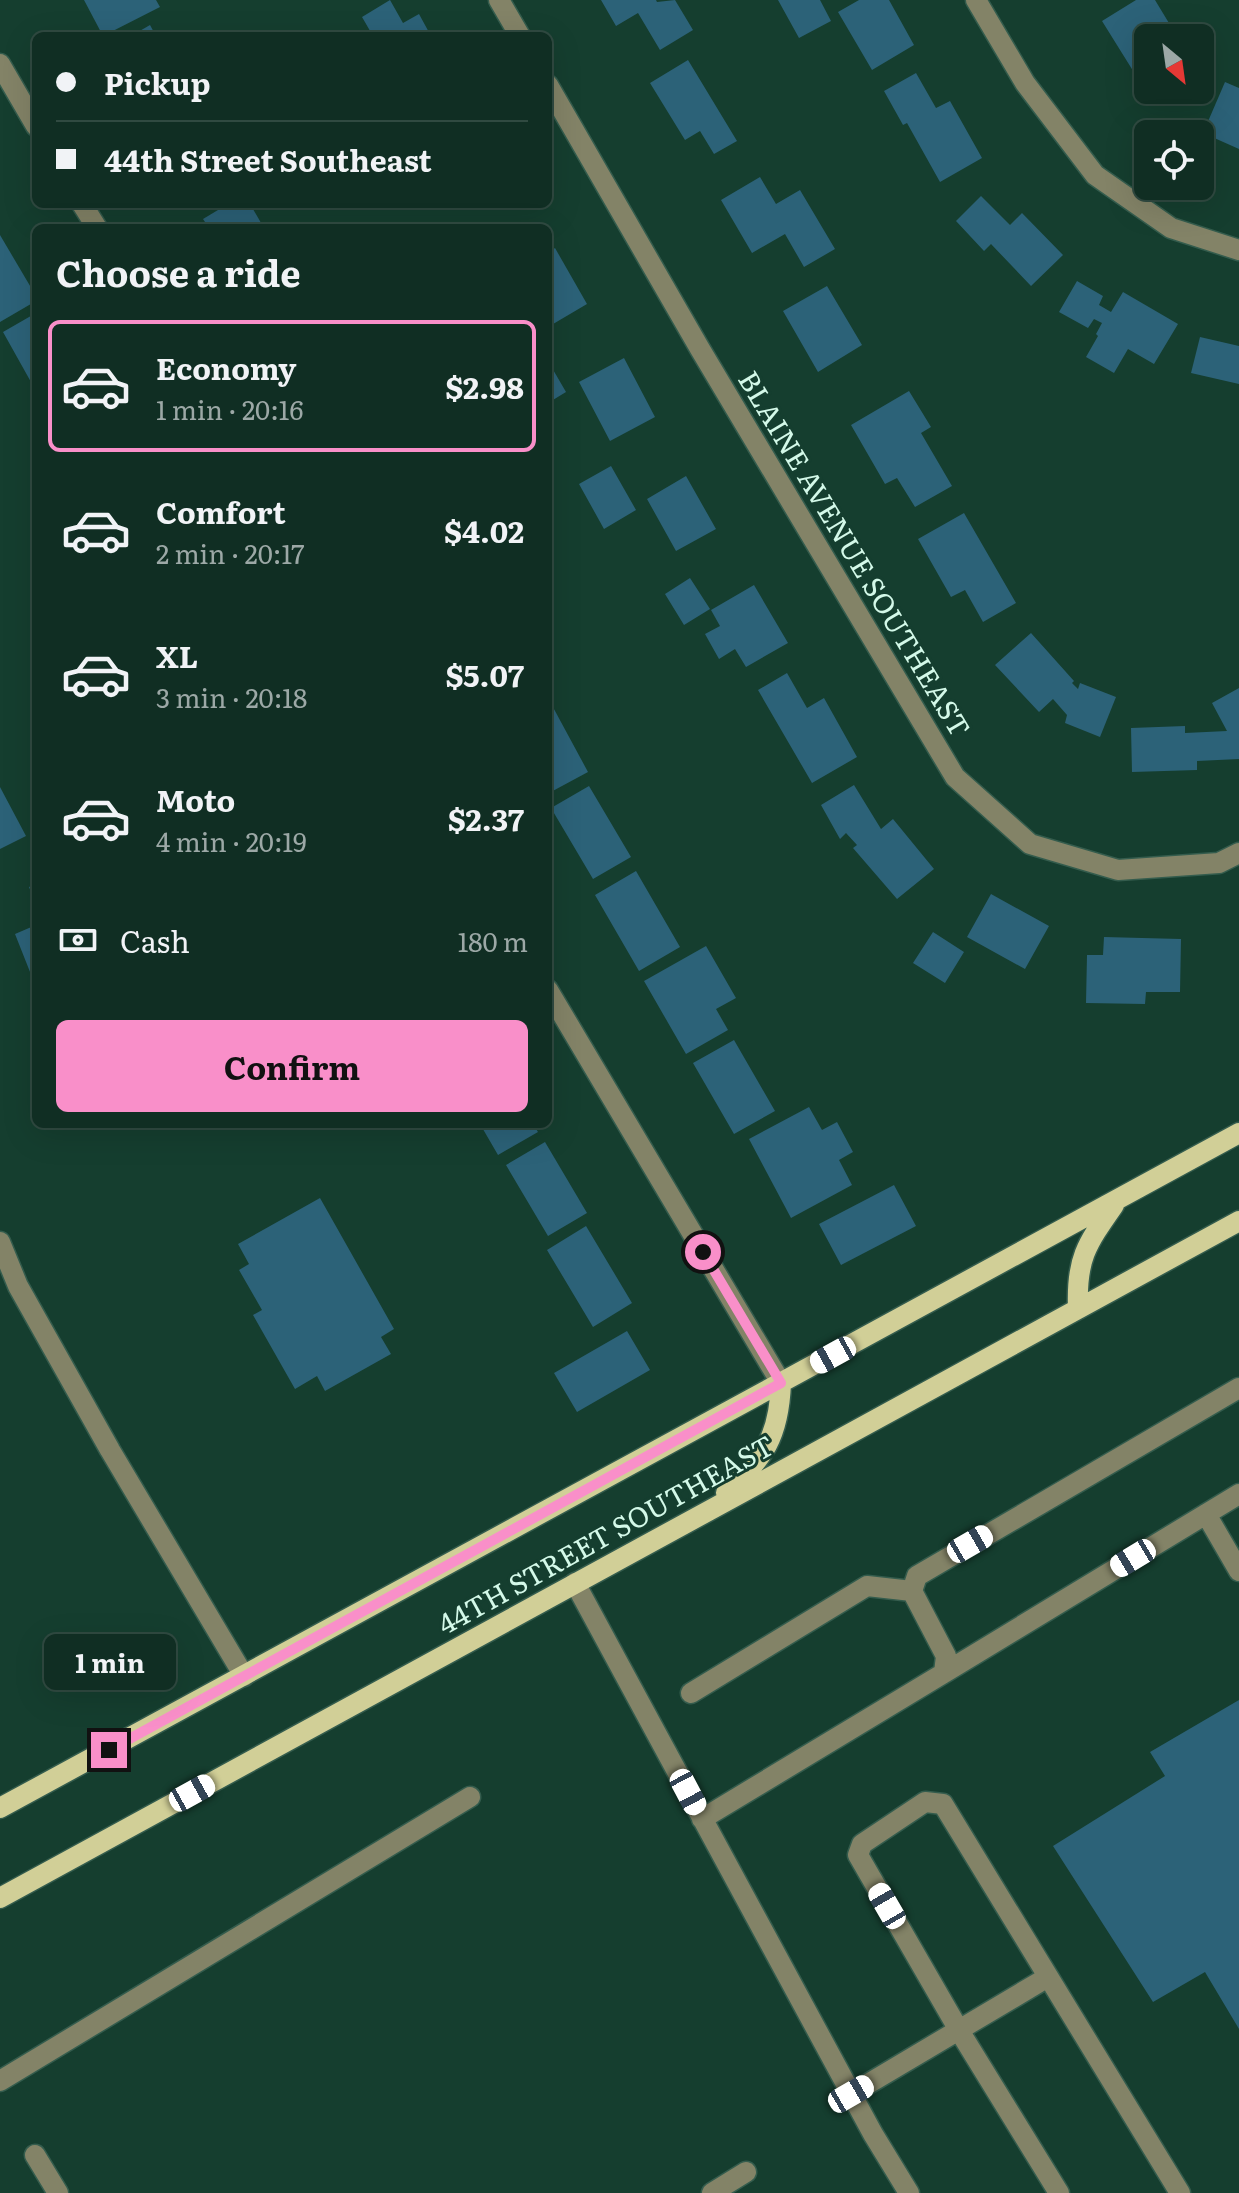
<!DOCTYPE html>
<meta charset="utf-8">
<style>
body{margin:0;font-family:Literata,serif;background:#19362b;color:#f1f3f6;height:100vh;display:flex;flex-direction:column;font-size:30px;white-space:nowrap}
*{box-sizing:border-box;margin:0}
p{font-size:26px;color:#9ca8a6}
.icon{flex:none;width:44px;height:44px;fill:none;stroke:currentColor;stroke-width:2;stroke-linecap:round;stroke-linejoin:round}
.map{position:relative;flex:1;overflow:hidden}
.panel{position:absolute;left:32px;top:224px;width:520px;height:904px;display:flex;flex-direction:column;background:#102e23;border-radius:12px;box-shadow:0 8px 32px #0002,0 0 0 2px #304a41}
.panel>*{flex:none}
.hud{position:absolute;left:32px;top:32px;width:520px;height:176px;border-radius:12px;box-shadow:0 8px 32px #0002,0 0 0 2px #304a41;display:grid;align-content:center;height:176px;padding:0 24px;background:#102e23}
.needle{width:52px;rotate:151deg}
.fabs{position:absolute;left:1134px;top:24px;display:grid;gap:16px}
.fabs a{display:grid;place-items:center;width:80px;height:80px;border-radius:12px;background:#102e23;box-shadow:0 8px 32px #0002,0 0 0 2px #304a41;font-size:40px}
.end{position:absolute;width:36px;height:36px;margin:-18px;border:10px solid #f98fc9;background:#111;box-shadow:0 0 0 4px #111}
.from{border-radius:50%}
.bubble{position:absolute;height:56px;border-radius:12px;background:#102e23;box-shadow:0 8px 32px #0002,0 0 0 2px #304a41;font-size:26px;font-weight:700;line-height:56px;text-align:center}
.car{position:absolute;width:24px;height:48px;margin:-24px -12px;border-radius:10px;box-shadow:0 0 6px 2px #0007;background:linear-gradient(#fff 24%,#345 0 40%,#fff 0 76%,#345 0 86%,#fff 0)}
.hud b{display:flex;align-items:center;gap:28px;height:76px;font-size:30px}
.hud b+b{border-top:2px solid #304a41}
.hud i{width:20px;height:20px;background:#f1f3f6}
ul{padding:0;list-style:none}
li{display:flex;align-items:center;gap:24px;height:132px;margin:0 16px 12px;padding:0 8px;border:4px solid transparent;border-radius:12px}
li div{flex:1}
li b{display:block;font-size:30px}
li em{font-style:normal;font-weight:700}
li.active{border-color:#f98fc9}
li>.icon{width:72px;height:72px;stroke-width:1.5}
h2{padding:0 24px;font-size:36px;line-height:96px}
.pay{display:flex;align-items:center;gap:20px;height:88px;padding:0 24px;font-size:30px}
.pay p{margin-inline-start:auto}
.button{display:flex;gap:16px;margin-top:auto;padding:16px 24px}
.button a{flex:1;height:92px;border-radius:12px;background:#f98fc9;color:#111;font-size:32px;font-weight:700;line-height:92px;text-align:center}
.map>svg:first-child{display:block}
.building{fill:#2c6278}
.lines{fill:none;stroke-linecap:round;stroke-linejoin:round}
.minor-casing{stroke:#345c4d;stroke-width:23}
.major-casing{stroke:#345c4d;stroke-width:23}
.minor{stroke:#838367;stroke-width:20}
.major{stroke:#d1cf97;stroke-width:20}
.route{stroke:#f98fc9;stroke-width:10}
.labels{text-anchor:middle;stroke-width:6;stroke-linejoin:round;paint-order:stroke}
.street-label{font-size:28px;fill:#d4f9e9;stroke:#153e2f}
</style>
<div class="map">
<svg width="1239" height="2193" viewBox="0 0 1239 2193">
<rect width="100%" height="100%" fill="#153e2f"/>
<path class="building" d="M84 0H156L160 7 103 36Z
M390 0 403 23 419 14 431 36H373L362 17Z
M601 0H656L657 2 675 0 693 30 660 50 638 13 616 26Z
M778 0H820L831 21 799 38Z
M859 0H889L914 45 872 70 838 12Z
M1136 0H1155L1178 38H1148V66L1135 74 1102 21Z
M150 25 156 36H131Z
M688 60 737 141 714 154 700 131 685 140 650 83Z
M916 73 936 108 950 101 982 158 940 182 907 123 903 125 884 91Z
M1225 82 1239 88V149L1203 133Z
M760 177 776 204 800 190 835 249 804 267 785 234 752 253 721 200Z
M981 196 1010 225 1022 213 1063 255 1031 286 991 244 984 251 956 221Z
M228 204H250L264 228H209L203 219Z
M0 235 36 296V301L0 322Z
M555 248 587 304 548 327V253Z
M1077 281 1103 296 1099 305 1111 312 1123 292 1178 324 1154 364 1128 349 1114 373 1086 357 1098 336 1096 334 1102 323 1094 319 1088 328 1059 312Z
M827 286 862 345 818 372 783 311Z
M36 313V391L3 332Z
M1200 337 1239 346V384L1191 373Z
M624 358 655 417 610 441 579 382Z
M548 361 566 392 548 403Z
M909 391 931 427 921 433 952 486 915 507 897 478 885 484 851 425Z
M611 466 636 510 604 529 579 484Z
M686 476 716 529 676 551 647 499Z
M964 513 1016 603 983 622 965 590 951 597 918 539Z
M690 578 710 609 684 625 665 594Z
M754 585 788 643 746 667 735 649 719 659 705 634 720 626 711 610Z
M1031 633 1074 681 1072 683 1078 689 1080 683 1116 697 1100 737 1065 723 1067 715 1053 699 1039 712 995 665Z
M787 673 807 708 824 698 857 757 812 783 758 690Z
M1239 688V759L1197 761V770L1132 772 1131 728 1185 726V733L1227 731 1212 703Z
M548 698 588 772 549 793 548 790Z
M854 785 881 829 893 819 934 869 897 899 853 848 857 845 846 833 840 839 821 805Z
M589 786 631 857 593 879 551 808Z
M0 787 26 836 0 849Z
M636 871 680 947 639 971 595 895Z
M36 884V904L29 887Z
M991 894 1049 926 1025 969 967 937Z
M36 925V975L32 977 15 934Z
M933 932 964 952 945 983 913 963Z
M1104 937 1181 939 1180 992H1146L1145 1004 1086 1003 1087 955H1103Z
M706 946 736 998 716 1009 728 1030 686 1054 644 981Z
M734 1040 775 1111 734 1134 693 1063Z
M809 1107 822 1130 837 1122 853 1152 839 1160 852 1185 791 1218 749 1139Z
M480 1124H533L538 1132 498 1155Z
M545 1142 587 1213 548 1236 506 1165Z
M894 1185 916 1226 841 1265 819 1224Z
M320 1198 394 1329 381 1337 391 1354 325 1391 317 1376 295 1389 253 1315 262 1310 239 1270 249 1264 238 1244Z
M586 1226 632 1303 593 1327 547 1250Z
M627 1331 650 1370 577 1412 554 1373Z
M1239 1700V2029L1205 1972 1153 2002 1053 1846 1165 1776 1150 1752Z"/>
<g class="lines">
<g class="minor-casing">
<path id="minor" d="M499 0 520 36
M976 0 1025 83 1095 175 1171 228 1239 250
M0 64 36 126
M548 85 700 349 955 777 1030 844 1118 870 1219 863 1239 853
M82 204 97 228
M548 990 781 1383
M0 1242 18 1286 110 1450 244 1676
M1206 1514 1239 1571
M575 1583 873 2134 909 2193
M944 1673 1239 1494
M691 1693 867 1586 912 1591
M702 1819 944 1673 946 1656 912 1591 917 1576 1239 1388
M0 2081 470 1797
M851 2094 1048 1977
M35 2155 58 2193
M712 2193 746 2172
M1059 2193 960 2032 858 1855 862 1844 925 1802 943 1804 1180 2193"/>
</g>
<g class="major-casing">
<path id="major" d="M1078 1309C1076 1259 1086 1245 1114 1205
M726 1493C764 1458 779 1437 781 1383
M0 1808 1239 1133
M0 1898 1239 1221"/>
</g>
<use href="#minor" class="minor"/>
<use href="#major" class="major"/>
</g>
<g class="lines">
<path class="route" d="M109 1750 781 1383 703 1252"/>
</g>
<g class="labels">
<g class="street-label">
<text transform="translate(854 554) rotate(59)" y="10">BLAINE AVENUE SOUTHEAST</text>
<text transform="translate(606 1535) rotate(-29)" y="10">44TH STREET SOUTHEAST</text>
</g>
</g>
</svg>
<div class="fabs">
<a><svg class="needle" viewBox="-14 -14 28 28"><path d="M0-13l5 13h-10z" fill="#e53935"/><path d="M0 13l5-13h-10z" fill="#9ca8a6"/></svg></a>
<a><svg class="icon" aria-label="locate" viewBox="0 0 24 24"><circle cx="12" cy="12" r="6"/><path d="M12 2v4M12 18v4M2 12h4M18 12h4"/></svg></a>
</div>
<i class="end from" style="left:703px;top:1252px"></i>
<i class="end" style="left:109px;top:1750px"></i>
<div class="bubble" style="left:44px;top:1634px;width:132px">1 min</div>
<i class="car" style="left:833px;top:1355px;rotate:241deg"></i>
<i class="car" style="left:970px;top:1544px;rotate:60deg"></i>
<i class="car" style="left:1133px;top:1558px;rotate:239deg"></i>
<i class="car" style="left:688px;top:1792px;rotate:152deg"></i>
<i class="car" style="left:192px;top:1793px;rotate:61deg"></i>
<i class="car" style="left:887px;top:1906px;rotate:330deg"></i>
<i class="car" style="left:851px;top:2094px;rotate:60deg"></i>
<div class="hud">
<b><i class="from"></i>Pickup</b>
<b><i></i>44th Street Southeast</b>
</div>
<section class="panel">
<h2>Choose a ride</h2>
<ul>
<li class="active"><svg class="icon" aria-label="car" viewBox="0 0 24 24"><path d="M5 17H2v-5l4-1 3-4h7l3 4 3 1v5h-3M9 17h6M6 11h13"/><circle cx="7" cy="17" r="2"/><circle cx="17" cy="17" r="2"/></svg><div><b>Economy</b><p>1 min · 20:16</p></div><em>$2.98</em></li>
<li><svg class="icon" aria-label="car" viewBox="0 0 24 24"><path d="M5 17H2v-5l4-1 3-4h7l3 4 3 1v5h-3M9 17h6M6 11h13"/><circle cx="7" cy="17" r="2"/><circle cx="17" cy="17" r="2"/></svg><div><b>Comfort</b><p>2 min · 20:17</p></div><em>$4.02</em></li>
<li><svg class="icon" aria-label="car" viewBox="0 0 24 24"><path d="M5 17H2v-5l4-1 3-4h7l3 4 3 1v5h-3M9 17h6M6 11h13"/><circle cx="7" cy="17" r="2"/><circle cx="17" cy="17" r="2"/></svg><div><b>XL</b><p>3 min · 20:18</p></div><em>$5.07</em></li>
<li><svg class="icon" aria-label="car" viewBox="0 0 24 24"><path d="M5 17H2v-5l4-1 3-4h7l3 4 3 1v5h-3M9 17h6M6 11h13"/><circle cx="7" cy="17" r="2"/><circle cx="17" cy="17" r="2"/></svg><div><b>Moto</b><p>4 min · 20:19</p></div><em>$2.37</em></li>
</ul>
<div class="pay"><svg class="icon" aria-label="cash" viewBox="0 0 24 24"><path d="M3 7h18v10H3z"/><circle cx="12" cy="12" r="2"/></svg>Cash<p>180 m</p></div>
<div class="button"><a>Confirm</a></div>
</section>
</div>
